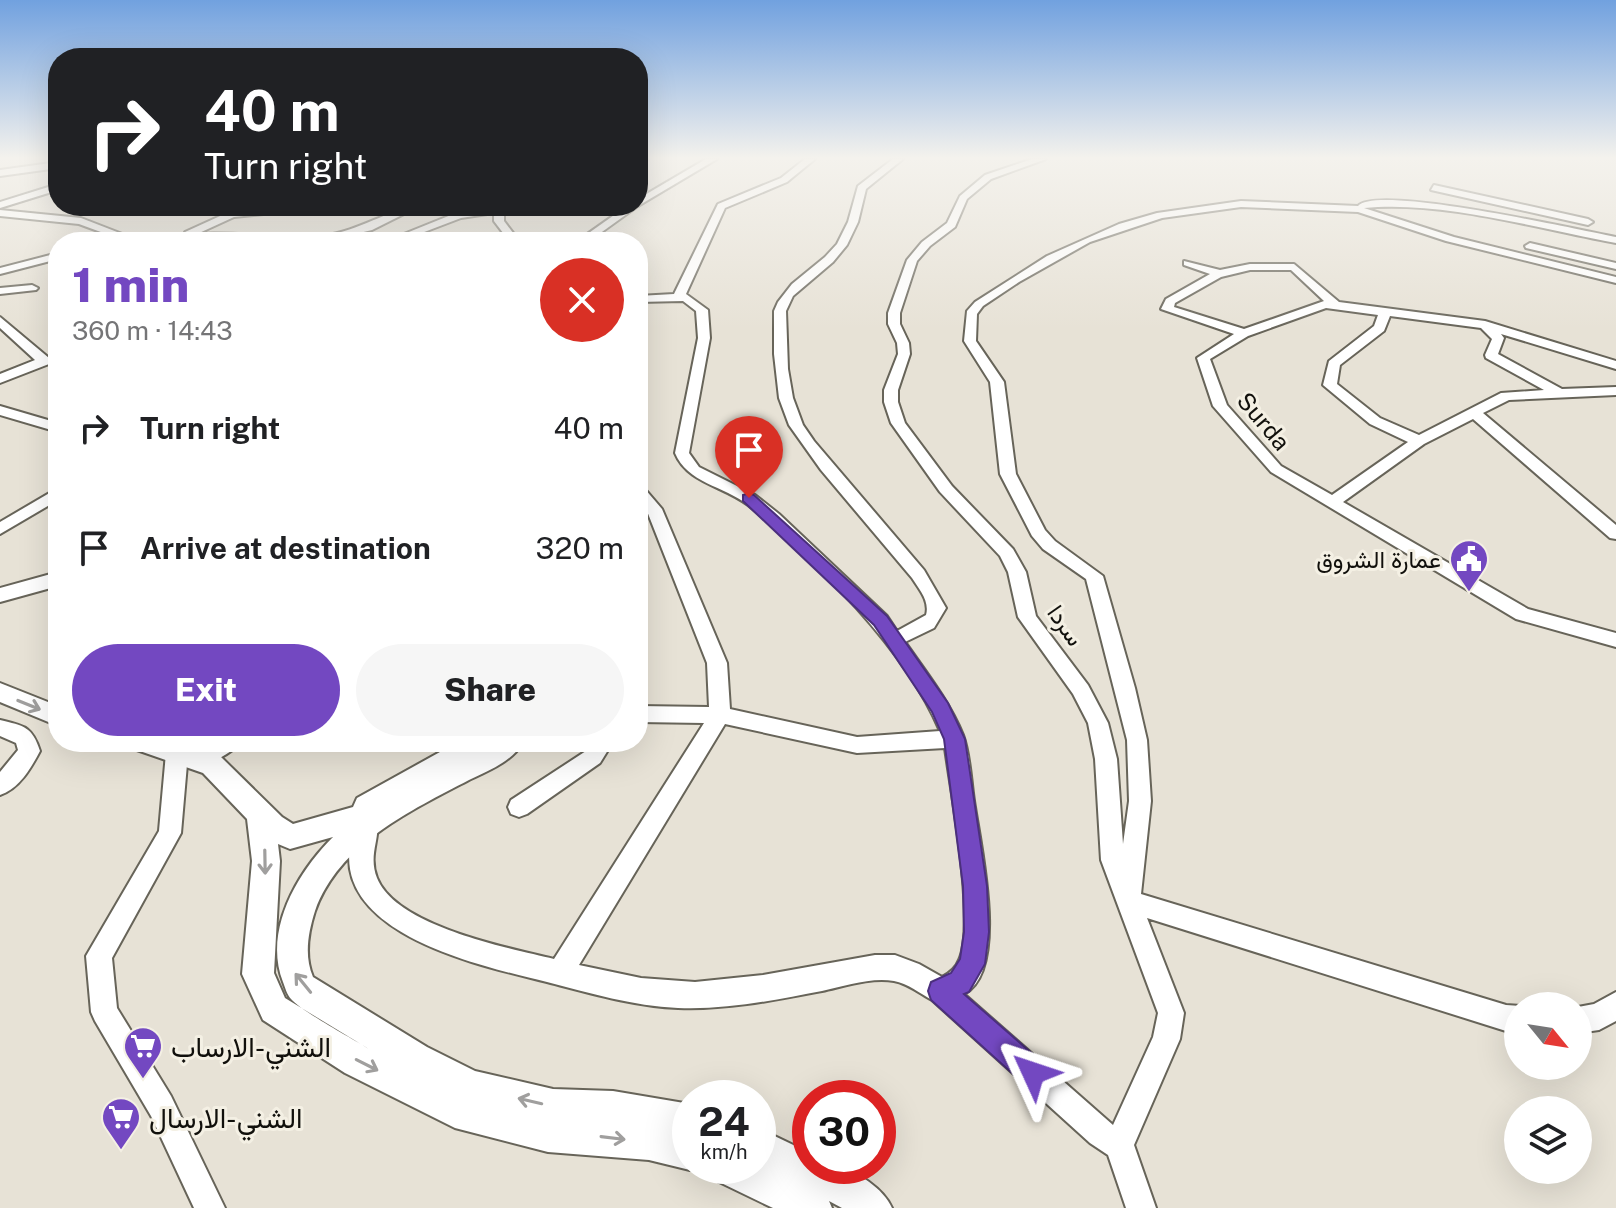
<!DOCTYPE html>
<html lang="en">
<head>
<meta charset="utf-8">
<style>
	body { margin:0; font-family:"Public Sans",Vazirmatn,sans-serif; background:#f6f6f6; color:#202124; height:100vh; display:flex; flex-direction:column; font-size:30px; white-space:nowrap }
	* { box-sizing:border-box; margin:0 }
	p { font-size:26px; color:#757577 }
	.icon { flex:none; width:44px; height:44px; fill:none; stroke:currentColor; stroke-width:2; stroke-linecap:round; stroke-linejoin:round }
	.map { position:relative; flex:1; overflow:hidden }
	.sheet { position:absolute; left:48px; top:232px; width:600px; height:520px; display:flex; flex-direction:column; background:#fff; border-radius:32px; box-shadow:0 8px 32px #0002 }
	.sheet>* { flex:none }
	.guide { position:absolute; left:48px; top:48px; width:600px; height:168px; border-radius:32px; box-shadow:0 8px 32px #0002; background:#202124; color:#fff; overflow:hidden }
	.needle { width:52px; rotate:120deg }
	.buttons { position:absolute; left:1504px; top:992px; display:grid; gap:16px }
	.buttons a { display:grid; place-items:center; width:88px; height:88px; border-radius:50%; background:#fff; box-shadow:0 8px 32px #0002; font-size:40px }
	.speed { position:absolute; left:672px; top:1080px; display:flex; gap:16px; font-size:40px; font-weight:700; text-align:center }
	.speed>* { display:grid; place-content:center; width:104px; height:104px; border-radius:50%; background:#fff; box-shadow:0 8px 32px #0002; line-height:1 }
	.speed small { font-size:20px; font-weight:400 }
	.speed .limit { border:12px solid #d22; background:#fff; color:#111 }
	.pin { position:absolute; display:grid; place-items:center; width:68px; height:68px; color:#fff; margin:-82px -34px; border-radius:50% 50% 50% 0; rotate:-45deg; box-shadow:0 0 8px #0007 }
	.pin .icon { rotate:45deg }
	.me { position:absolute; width:88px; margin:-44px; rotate:312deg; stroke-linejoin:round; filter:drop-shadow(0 0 6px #0008) }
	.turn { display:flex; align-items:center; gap:28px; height:168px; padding:0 24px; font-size:36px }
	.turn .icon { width:104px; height:104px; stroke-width:2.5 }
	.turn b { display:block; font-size:56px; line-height:68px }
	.round { display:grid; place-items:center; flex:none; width:84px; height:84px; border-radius:42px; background:#f6f6f6 }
	.headline { display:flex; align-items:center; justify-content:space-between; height:136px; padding:0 24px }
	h1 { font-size:48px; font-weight:800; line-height:60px; color:#7348c1 }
	.button { display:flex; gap:16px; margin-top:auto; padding:16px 24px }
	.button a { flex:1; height:92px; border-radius:48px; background:#7348c1; color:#fff; font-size:32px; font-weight:800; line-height:92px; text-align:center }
	.button a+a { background:#f6f6f6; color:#202124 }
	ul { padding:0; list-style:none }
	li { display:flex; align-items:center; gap:24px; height:120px; padding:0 24px }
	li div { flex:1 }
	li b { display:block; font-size:30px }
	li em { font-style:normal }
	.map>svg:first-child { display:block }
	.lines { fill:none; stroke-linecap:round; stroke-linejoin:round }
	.minor-casing { stroke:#676459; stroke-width:4 }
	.major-casing { stroke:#676459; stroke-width:4 }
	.minor { fill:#fff; fill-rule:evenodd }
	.major { fill:#fff; fill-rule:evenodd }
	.oneway { stroke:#a09f9e }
	.route { fill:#7348c1; stroke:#4b2f7d; stroke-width:2 }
	.labels { text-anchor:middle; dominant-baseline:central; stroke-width:6; stroke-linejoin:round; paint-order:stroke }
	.street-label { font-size:24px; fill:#11100c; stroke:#f4f0e4 }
	.poi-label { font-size:24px; fill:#11100c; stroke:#f4f0e4; text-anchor:end }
	.near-poi-label { font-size:28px; fill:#11100c; stroke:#f4f0e4; text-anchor:start }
</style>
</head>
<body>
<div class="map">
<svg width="1616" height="1208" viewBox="0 0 1616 1208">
	<rect width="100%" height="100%" fill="#e7e2d6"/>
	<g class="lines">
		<defs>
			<g id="minor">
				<path d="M638 159H648L638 166Z"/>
				<path d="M706 159H717L638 206V199Z"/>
				<path d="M805 159H815L787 182 725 208 686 294 708 310 710 338 689 453 699 467 755 495 779 514 887 616 897 631 926 615C930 601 919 589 912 578L821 470 789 425 779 398 774 354V311L778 302 792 284 825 257 837 244 848 222 858 186 893 159H903L866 189 858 222 847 245 833 262 793 296 786 311 788 369 793 398 803 425 814 441 924 570 946 608 934 628 905 642C926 672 949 701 963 735 971 757 971 785 975 807 981 847 1009 971 964 994L1113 1125 1153 1037 1158 1013 1101 860 1095 759 1088 723 1073 694 1018 617 1008 572 1000 556 940 492 891 423 884 402V390L898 354 897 343 888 324V313L907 260 922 242 947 223 960 196 985 175 1032 159H1046L991 179 967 199 955 227 930 246 917 261 900 313V324L909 343 910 354 898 390V402L905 423 952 486 1013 549 1026 572 1036 616 1088 685 1108 723 1117 759 1123 844 1129 801 1127 740 1086 579 1043 549 1032 536 1000 474 990 382 964 341 967 311 975 302 1047 256 1119 224 1157 213 1241 201 1358 206C1376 184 1579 230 1616 237V243C1540 229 1440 200 1364 208L1454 237 1616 277V283L1446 241 1358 212 1241 207 1162 218 1090 242 1019 282 983 306 977 314 976 341 1004 382 1016 474 1045 530 1055 541 1103 576 1135 688 1147 740 1151 801 1141 894 1506 1005 1521 1006H1518V1031H1506L1147 918 1184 1013 1180 1039 1134 1145 1156 1208H1126L1108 1155 1090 1143 932 1000C921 994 907 983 894 981 871 977 845 986 822 991 775 1000 726 1010 678 1008 633 1006 590 993 547 982 473 964 307 928 359 818L367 815 375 818C383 835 367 853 377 878 396 926 508 948 554 959L704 723 638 722V706L709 707 707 663 647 511 638 501V486L644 488 662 509 727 663 730 709 857 737 940 731C905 648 817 562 748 505 724 486 687 483 675 453L698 338 696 311 683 301 638 302V296L674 294 718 204 781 178ZM725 724 857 753 945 748C951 793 976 923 959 960 956 968 950 973 942 977L919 964 895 955H875L763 975 695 982 641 978 579 965Z"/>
				<path d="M58 162V168L0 176V170Z"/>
				<path d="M58 184V190L0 208V202Z"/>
				<path d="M1434 185 1588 219 1593 222 1588 225 1431 190Z"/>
				<path d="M283 206H317L312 209 234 217 197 234C242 231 287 241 333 234 361 229 397 206 420 206L372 230 321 242H165L185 236V232L229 212Z"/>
				<path d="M494 206H504V221L520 242H510L494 221V213L461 218 398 242H384L456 213Z"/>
				<path d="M627 206H638L588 242H576Z"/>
				<path d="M0 210 81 218 143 242H128L79 224 0 216Z"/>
				<path d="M1530 243 1616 263V269L1526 248 1525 246Z"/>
				<path d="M58 253V259L0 274V268Z"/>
				<path d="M1184 261 1220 270 1250 264H1294L1339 302 1485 321 1616 361V369L1501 334 1504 338 1498 354 1562 389 1616 387V395L1509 400 1483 413 1616 525V539L1610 538 1473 419 1424 444 1343 502 1528 609 1616 633V647L1516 619 1271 472 1213 406 1197 358 1234 334 1161 309 1166 299 1210 274 1184 265ZM1250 270H1291L1324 301 1244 329 1174 307 1175 303 1221 277ZM1326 308 1378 315 1374 326 1329 361 1323 385 1370 424 1408 442 1332 495 1281 466 1227 405 1210 359 1248 336ZM1390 316 1481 328 1492 339 1485 355 1486 358 1544 390 1501 393 1419 435 1380 418 1337 384 1340 365 1384 331Z"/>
				<path d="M32 285 38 288 36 290 0 294V288Z"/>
				<path d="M0 317 49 358V364L0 383V374L35 360 0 328Z"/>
				<path d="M0 406 58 423V432L0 415Z"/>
				<path d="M58 488V500L0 534V522Z"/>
				<path d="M0 720C24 726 32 726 40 751 31 768 19 789 0 795V772L18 750 16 743 0 736Z"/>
				<path d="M210 742H239C232 755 209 763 195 768L187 764 181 833 112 958 117 1008 171 1096 225 1208H194L151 1116 95 1021 91 1012 86 956 159 831 166 753 170 747 177 744 184 747 187 753Z"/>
				<path d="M592 742H613L600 763 527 814 519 817 511 814 508 807 511 800 586 751Z"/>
				<path d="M1616 992V1021L1599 1030 1578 1033V1007L1594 1004Z"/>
			</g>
			<g id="major">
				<path d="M58 572V586L0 602V588Z"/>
				<path d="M0 683 58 706V726L0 702Z"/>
				<path d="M130 742H174L221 757 282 817 293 824 353 807 357 798 458 742H523C513 761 488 771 469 780 410 811 339 844 315 911 308 933 304 956 313 977L427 1047 475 1071 553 1089 613 1091 690 1104V1166H700L690 1170 649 1160 548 1152 455 1128 345 1073 263 1020 242 974 252 861 247 819 203 773 134 749ZM333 837C297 873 263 931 283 982 285 987 287 995 291 999 301 1011 353 1039 369 1049L285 998 274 973 280 861 278 844 290 849Z"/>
				<path d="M758 1128 810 1153V1166C818 1166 829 1164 836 1166 857 1171 884 1189 892 1208H842L829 1201 832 1208H773L713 1179 708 1166H758Z"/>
			</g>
		</defs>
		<use href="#minor" class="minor-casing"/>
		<use href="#major" class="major-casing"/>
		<use href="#minor" class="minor"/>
		<use href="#major" class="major"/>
	</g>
	<defs><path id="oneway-shaft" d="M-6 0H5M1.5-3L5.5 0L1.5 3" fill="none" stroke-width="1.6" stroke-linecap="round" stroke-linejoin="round" transform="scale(2)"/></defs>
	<g class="oneway">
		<use href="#oneway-shaft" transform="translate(29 705) rotate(22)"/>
		<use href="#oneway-shaft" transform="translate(265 862) rotate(89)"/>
		<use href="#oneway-shaft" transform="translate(303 983) rotate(-129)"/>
		<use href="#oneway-shaft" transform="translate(367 1065) rotate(27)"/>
		<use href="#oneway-shaft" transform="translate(530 1101) rotate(-167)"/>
		<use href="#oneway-shaft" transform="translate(613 1138) rotate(7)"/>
	</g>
	<linearGradient id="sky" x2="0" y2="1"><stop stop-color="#71a1df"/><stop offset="0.48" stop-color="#f4f2ed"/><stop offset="1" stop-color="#f4f2ed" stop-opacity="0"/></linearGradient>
	<rect width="1616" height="329" fill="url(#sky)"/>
	<path class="route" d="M749 493 754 495 887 616 948 703 965 739 987 886 989 932 985 964 969 992 964 994 1043 1063 1047 1073 1043 1083 1033 1087 1023 1083 931 1000 928 991 931 982 951 973 960 959 964 932 963 886 944 739 932 712 874 625 743 501V495Z"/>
	<defs>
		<symbol id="civic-pin" viewBox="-11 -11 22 30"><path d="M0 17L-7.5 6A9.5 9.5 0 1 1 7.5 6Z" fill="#7348c1" stroke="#f4f0e4"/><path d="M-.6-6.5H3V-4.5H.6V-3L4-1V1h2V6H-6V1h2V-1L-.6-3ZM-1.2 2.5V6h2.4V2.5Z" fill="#fff"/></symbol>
		<symbol id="supermarket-pin" viewBox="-11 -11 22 30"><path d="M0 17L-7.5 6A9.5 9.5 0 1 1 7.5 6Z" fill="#7348c1" stroke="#f4f0e4"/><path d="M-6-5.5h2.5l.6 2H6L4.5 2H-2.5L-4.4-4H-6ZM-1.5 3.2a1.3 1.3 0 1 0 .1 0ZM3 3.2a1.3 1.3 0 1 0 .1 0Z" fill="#fff"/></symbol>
	</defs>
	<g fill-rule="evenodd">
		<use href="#civic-pin" x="1447" y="537" width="44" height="60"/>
		<use href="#supermarket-pin" x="121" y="1024" width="44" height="60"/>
		<use href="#supermarket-pin" x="99" y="1095" width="44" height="60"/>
	</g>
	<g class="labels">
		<g class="street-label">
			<text transform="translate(1264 421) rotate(50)">Surda</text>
			<text transform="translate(1066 625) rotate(55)">سردا</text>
		</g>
		<g class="poi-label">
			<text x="1441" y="559">عمارة الشروق</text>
		</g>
		<g class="near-poi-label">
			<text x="171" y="1046">الشني-الارساب</text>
			<text x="149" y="1117">الشني-الارسال</text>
		</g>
	</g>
</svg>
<div class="buttons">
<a><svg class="needle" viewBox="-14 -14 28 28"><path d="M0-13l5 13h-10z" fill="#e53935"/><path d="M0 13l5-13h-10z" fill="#757577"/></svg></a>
<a><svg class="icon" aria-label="layers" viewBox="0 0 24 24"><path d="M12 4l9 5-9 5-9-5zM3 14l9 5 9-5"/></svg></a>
</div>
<div class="speed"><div>24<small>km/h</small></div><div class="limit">30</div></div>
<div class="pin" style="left:749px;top:498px;background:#d93025"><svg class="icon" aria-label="arrive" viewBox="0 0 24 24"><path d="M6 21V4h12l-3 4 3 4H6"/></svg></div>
<svg class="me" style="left:1033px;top:1073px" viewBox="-20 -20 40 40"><path d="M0-17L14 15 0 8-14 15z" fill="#7348c1" stroke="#fff" stroke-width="4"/></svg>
<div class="guide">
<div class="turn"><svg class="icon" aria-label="right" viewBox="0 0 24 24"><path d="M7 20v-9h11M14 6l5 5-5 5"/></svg><div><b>40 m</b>Turn right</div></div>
</div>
<section class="sheet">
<div class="headline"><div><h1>1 min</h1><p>360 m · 14:43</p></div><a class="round" style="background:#d93025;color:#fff"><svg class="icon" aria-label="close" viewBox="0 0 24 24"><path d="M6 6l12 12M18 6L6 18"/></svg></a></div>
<ul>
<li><svg class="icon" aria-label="right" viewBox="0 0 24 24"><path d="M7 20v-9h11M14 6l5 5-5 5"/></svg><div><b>Turn right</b></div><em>40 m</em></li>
<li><svg class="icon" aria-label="arrive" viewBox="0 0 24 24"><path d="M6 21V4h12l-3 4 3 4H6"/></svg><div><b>Arrive at destination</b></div><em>320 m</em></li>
</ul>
<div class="button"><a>Exit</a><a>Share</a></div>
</section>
</div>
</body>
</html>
